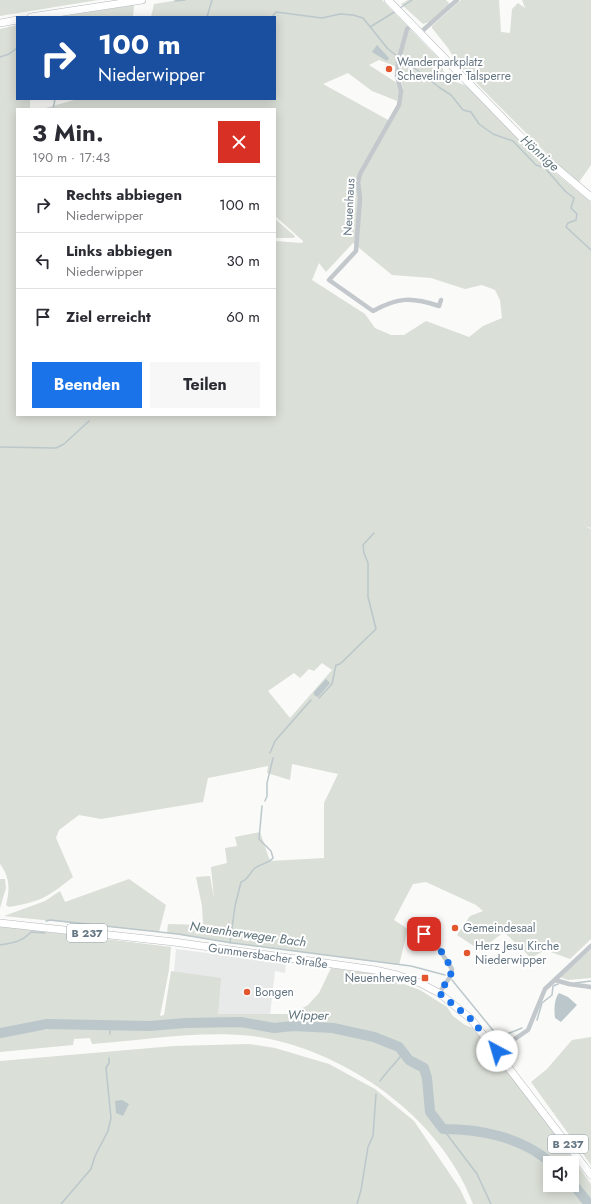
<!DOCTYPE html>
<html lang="de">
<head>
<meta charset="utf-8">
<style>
	body { margin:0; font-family:Jost,sans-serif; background:#f7f7f7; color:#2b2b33; height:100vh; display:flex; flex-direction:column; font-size:15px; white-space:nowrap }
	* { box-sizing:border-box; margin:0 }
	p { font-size:13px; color:#7c7c81 }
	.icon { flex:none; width:22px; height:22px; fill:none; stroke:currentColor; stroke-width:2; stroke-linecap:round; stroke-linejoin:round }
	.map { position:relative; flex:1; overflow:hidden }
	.side { position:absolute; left:16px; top:108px; width:260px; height:308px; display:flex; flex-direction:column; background:#fff; border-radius:0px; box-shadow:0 2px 10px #0003 }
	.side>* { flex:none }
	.top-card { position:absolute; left:16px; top:16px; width:260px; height:84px; border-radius:0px; box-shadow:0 2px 10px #0003; background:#1a4fa0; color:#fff; overflow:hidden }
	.controls { position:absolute; left:543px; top:1156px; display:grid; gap:8px }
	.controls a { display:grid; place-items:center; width:36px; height:36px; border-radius:0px; background:#fff; box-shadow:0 2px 10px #0003; font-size:20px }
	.pin { position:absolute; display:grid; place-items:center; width:34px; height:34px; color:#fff; margin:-17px; border-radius:8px; box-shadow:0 2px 6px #0006 }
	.me { position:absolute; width:44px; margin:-22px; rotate:321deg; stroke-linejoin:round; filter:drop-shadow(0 0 3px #0008) }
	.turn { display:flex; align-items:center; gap:14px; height:84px; padding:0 16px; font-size:18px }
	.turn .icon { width:52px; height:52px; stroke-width:2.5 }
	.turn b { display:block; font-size:28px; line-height:34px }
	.round { display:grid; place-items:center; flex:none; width:42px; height:42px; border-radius:0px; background:#f7f7f7 }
	.headline { display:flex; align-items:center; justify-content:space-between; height:68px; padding:0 16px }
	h1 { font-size:24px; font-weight:700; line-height:30px }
	.cta { display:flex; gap:8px; margin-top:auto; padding:8px 16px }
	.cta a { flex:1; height:46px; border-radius:0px; background:#1a73e8; color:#fff; font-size:16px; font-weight:700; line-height:46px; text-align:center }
	.cta a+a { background:#f7f7f7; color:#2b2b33 }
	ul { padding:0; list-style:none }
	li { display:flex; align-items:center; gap:12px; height:56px; padding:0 16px; border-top:1px solid #e1e1e2 }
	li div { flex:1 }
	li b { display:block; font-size:15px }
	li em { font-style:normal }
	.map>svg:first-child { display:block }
	.built { fill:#e8e9e9 }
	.green { fill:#dadfd7; fill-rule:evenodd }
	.water { fill:#bbc7cb }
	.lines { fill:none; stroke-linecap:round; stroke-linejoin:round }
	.stream { stroke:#bbc7cb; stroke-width:1.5 }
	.river { stroke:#bbc7cb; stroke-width:10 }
	.secondary-casing { stroke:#b3babf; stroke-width:8 }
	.primary-casing { stroke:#b5babe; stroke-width:8 }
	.street { stroke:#c3c8cc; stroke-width:4.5 }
	.secondary { stroke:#fff; stroke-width:7 }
	.primary { stroke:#fff; stroke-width:7 }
	.route { stroke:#1a73e8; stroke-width:7; stroke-dasharray:0 12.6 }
	.poi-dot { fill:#e4572e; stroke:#fff; stroke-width:1.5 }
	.labels { text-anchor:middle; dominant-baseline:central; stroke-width:4; stroke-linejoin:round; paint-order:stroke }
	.shield { fill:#fff; stroke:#939fa8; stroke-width:1 }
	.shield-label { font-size:11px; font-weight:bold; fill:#657683 }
	.poi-label { font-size:12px; fill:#657683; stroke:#fff; text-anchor:start }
	.street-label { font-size:12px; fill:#657683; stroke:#fff }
	.water-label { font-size:13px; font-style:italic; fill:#60757c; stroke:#fff }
</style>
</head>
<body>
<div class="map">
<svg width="591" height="1204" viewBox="0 0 591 1204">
	<rect width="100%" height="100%" fill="#fafaf8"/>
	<path class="built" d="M176 949 286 963 285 973 275 971 270 1015 217 1014 174 971Z"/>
	<g class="green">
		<path d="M0 0H98L0 16Z"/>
		<path d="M178 0H382L439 59 444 72 456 82 467 86 536 157 591 202V528L585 526 591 529V939L570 959 545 950 531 958 504 932 480 950 457 935 470 916 483 911 476 905 426 882 413 884 394 920 408 929 399 965 232 943 167 933 168 924 203 925 202 906 196 877 210 876 214 898 211 867 227 863 225 848 237 846 235 837 260 832 270 861 324 858V803L338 774 292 764 290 780 267 773 268 766 208 778 203 802 101 819 79 815 59 830 56 838 73 877C48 897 40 902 9 907L6 905C10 890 10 877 0 864V29L17 25V99H30V109H17V415H275V241L302 243 303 241 275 216V109H42L74 100 85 99H275V17H151L154 4ZM379 60 400 68 403 92 390 121 323 84 348 73 372 91 397 101 399 92 397 83 369 65ZM353 243 392 275 431 278 465 289 482 285 495 290 500 300 502 318 483 326 469 337 426 321 404 335H391L375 328 365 314 312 280 319 263 326 272ZM322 663 332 670 290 718 268 691 294 673 300 678 309 669 314 671Z"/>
		<path d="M408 0H446L450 4 432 21 423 24 401 4Z"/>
		<path d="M461 0H499L501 32 510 33 512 9 518 3 525 8 522 0H591V165L579 182 558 165 492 99 457 63 448 48 432 28V26Z"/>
		<path d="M134 5 133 17H59Z"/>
		<path d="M275 219 295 236 294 238H275Z"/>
		<path d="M0 879H5L6 888 0 908Z"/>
		<path d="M129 879 166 905 159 932 4 916 45 901 60 891 65 902Z"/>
		<path d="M0 926 171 947 169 970 160 1016 164 1015 171 971 221 978 218 1014H292L308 1005 319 993 331 968 377 974 420 990 447 1007 453 1016 465 1025 473 1028 522 1088 591 1184V1200L572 1176V1163H557L547 1155 525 1143 504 1135 452 1125 454 1132C486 1130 519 1146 546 1163L550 1167V1185H568L583 1204H473C441 1117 343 1048 252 1036 203 1030 143 1040 92 1044L90 1038 74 1039 73 1045 0 1052V1036L99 1022 64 1020 0 1031Z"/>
		<path d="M591 949V978L568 980 560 977Z"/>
		<path d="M591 1037V1165L531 1082 547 1069 572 1040Z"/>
		<path d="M249 1044 275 1048 329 1064 375 1089 414 1121 460 1189 467 1204H0V1061L174 1046Z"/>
	</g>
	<g class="water">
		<path d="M377 45 389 58 387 61 372 52Z"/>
		<path d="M326 679 330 683 318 697 314 695V692Z"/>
		<path d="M559 993 568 997 577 1005 561 1022 555 1018C554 1011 554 999 559 993Z"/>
		<path d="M122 1100 129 1104 123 1116 116 1113 115 1101Z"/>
	</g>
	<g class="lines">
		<g class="stream">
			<path d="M175 1 185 0"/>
			<path d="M400 8 412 0"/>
			<path d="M207 17 212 0"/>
			<path d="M272 17 276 12 322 18 340 14 353 15 363 18 388 49 397 56 417 70 440 88 451 95 463 110 471 112 479 124 493 134 513 141 536 165 545 168 565 191 574 198 571 208 577 214 576 220 568 223 566 227 591 250"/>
			<path d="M370 27 396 11"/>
			<path d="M0 57 9 54 17 48"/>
			<path d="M53 109 55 99"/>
			<path d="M0 447 56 448 64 444 89 421"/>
			<path d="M319 698 332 684 336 665 340 664 376 629 368 597V563L364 553 363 545 374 533"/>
			<path d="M270 753 275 741 311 700"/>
			<path d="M265 801 267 796V783L273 758"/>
			<path d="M46 921 50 920 178 934 232 943 411 966 445 975"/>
			<path d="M230 943 235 906 241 882C248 880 249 874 254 869 259 864 268 864 273 858L271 851 259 839 262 806"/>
			<path d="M0 945C12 943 22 942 31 932L45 933"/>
			<path d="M452 980 496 1034H507L522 1028"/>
			<path d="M575 983 591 981"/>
			<path d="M537 1020 542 1003 552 995 553 986 558 984"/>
			<path d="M110 1025V1034"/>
			<path d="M380 1081C387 1071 396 1063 403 1053"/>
			<path d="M443 1129 477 1174 491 1204"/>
			<path d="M61 1204 91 1169 95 1156 108 1131 111 1118 106 1068 109 1063V1058"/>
			<path d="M357 1204 361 1190 368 1147 373 1136 376 1094"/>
		</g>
		<g class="river">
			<path d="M0 1033 47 1024 150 1026 185 1023 241 1022 274 1028 293 1026 333 1028 374 1037 399 1047 409 1060 424 1068 427 1078 430 1112 443 1129C480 1129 522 1137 551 1163"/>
			<path d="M572 1183 589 1204"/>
		</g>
		<defs>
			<g id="secondary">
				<path d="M388 0 528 144 591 197"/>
				<path d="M31 17 142 0"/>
				<path d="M0 23 17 20"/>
			</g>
			<path id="primary" d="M0 923 174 942 375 970 397 975 420 983 439 993 471 1019 591 1175"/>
		</defs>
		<use href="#secondary" class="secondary-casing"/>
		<use href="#primary" class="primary-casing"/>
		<g class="street">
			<path d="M413 24 407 29 398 62 397 76 401 91 399 105 360 174 358 182 360 198 356 251 329 280 373 311C398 297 412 297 439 306L441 300"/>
			<path d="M421 32 457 0"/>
			<path d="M420 932 437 946 452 969 450 977 439 993"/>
			<path d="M555 980 569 984 591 987"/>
			<path d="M497 1051 528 1030 545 989 591 946"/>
		</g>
		<use href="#secondary" class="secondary"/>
		<use href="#primary" class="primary"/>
	</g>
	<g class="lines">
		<path class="route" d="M424 934 438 946 452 969 450 977 439 993 471 1019 497 1051"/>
	</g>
	<g class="poi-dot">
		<circle cx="389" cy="69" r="4"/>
		<circle cx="455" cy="928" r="4"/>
		<circle cx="467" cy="953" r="4"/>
		<rect x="421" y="974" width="8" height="8" rx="2"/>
		<circle cx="247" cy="992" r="4"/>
	</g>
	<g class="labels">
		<g class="shield">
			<rect x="67" y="924" width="40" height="18" rx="3"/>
			<rect x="548" y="1135" width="40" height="18" rx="3"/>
		</g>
		<g class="shield-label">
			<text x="87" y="933">B 237</text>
			<text x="568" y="1144">B 237</text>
		</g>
		<g class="poi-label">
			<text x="397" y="62">Wanderparkplatz<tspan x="397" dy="14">Schevelinger Talsperre</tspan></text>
			<text x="463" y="928">Gemeindesaal</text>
			<text x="475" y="946">Herz Jesu Kirche<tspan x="475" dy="14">Niederwipper</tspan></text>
			<text x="417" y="978" text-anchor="end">Neuenherweg</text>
			<text x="255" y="992">Bongen</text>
		</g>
		<g class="street-label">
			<text transform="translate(349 207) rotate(-87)">Neuenhaus</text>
			<text transform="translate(268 956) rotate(8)">Gummersbacher Straße</text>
		</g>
		<g class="water-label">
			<text transform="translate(540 153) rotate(42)">Hönnige</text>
			<text transform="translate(248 934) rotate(8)">Neuenherweger Bach</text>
			<text transform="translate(308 1015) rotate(1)">Wipper</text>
		</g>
	</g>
</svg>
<div class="controls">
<a><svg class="icon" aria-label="sound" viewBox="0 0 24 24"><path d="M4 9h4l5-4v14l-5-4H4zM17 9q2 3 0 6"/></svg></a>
</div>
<div class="pin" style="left:424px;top:934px;background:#d93025"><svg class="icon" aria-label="arrive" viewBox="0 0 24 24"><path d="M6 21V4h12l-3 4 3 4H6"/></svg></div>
<svg class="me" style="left:497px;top:1051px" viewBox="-20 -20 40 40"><circle r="19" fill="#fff"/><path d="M0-13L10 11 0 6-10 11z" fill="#1a73e8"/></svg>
<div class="top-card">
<div class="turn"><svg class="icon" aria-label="right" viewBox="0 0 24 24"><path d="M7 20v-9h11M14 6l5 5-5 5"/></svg><div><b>100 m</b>Niederwipper</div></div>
</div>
<section class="side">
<div class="headline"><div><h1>3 Min.</h1><p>190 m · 17:43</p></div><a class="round" style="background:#d93025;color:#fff"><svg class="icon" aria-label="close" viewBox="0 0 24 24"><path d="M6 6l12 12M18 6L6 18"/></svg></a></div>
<ul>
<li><svg class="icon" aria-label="right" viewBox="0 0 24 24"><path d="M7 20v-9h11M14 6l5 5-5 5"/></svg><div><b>Rechts abbiegen</b><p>Niederwipper</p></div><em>100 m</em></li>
<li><svg class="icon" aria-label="left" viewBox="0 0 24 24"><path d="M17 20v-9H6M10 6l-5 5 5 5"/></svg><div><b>Links abbiegen</b><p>Niederwipper</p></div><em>30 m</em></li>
<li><svg class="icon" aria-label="arrive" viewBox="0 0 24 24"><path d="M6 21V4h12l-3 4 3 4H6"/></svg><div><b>Ziel erreicht</b></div><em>60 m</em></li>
</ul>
<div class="cta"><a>Beenden</a><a>Teilen</a></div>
</section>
</div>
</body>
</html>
